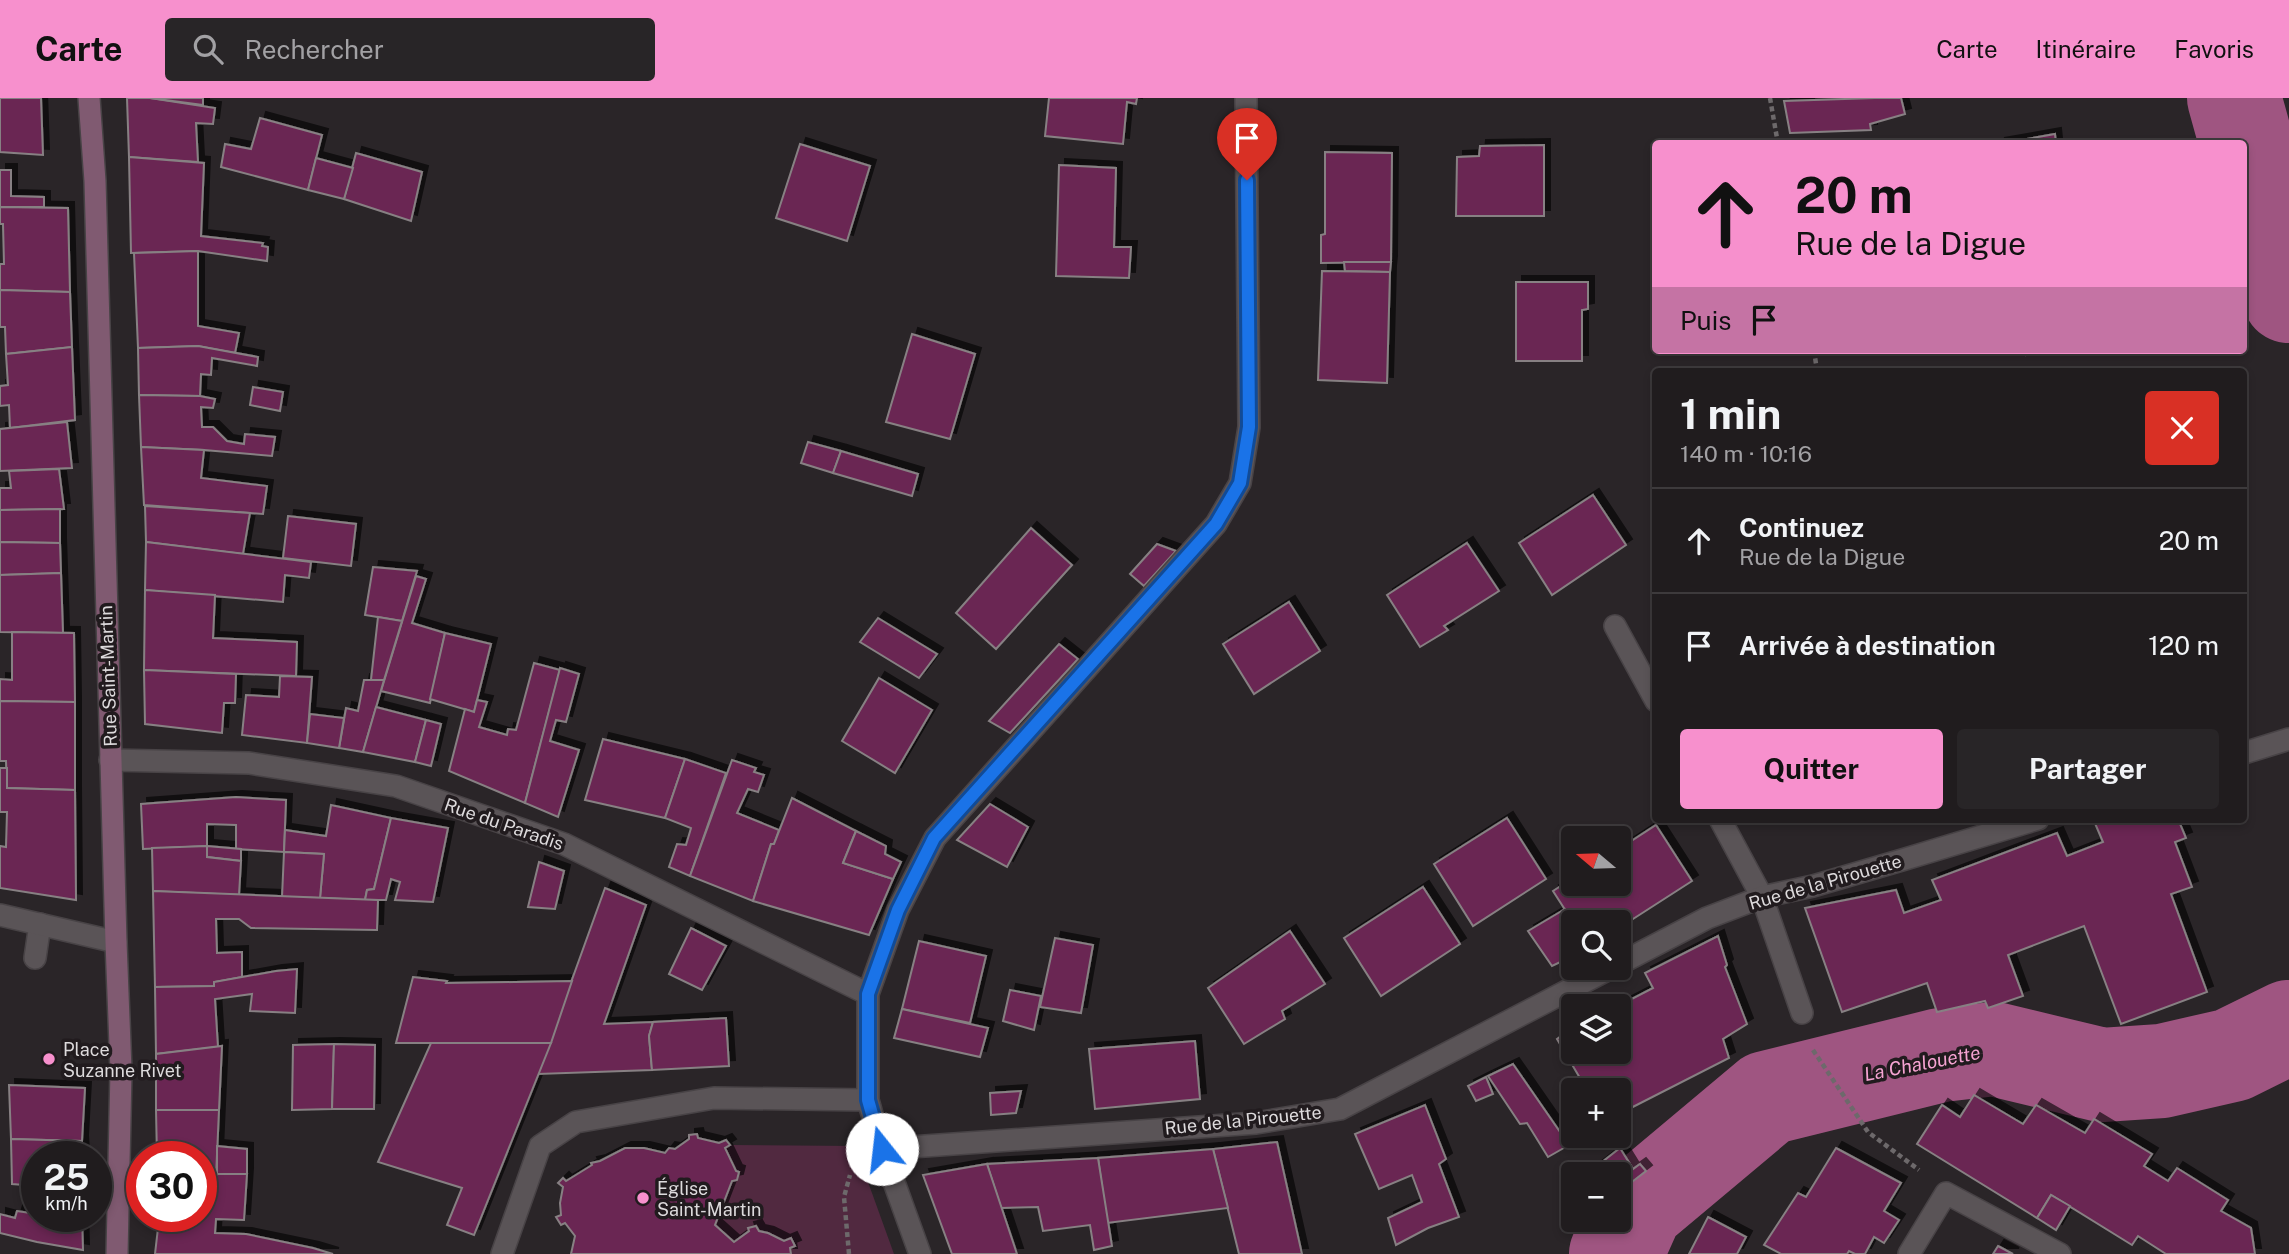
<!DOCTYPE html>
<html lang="fr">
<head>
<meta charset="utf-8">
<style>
	body { margin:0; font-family:"Public Sans",sans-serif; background:#282527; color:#f1f3f6; height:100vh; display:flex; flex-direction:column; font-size:26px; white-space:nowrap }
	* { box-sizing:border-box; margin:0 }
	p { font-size:23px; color:#a2a1a4 }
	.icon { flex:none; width:38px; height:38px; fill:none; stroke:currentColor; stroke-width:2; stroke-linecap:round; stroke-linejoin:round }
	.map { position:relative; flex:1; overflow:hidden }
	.panel { position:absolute; left:1652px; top:270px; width:595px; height:455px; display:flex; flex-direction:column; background:#201c1e; border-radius:7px; box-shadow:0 4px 10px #0003,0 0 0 2px #3d3a3c }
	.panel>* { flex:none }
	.guide { position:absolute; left:1652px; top:42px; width:595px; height:214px; border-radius:7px; box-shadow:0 4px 10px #0003,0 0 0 2px #3d3a3c; background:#f790cd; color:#111; overflow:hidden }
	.needle { width:46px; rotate:289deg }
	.fabs { position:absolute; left:1561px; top:728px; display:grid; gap:14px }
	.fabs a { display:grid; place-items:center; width:70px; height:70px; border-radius:7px; background:#201c1e; box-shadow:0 4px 10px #0003,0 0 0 2px #3d3a3c; font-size:35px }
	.speed { position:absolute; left:21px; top:1043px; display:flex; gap:14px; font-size:35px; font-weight:700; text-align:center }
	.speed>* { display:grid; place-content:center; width:91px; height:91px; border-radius:50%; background:#201c1e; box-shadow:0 4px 10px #0003,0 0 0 2px #3d3a3c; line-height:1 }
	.speed small { font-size:18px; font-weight:400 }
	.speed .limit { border:10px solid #d22; background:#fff; color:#111 }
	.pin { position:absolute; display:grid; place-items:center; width:60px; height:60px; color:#fff; margin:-72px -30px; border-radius:50% 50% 50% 0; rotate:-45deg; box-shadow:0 0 7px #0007 }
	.pin .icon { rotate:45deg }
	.me { position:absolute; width:77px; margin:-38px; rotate:344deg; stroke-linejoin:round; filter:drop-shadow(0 0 5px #0008) }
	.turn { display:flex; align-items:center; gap:24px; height:147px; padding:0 28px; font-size:32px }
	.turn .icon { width:91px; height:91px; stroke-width:2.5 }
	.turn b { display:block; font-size:49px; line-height:60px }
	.then { display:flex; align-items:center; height:66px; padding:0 28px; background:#0003; gap:14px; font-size:26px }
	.round { display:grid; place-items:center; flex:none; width:74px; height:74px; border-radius:7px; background:#282527 }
	.headline { display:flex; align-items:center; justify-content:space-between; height:119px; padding:0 28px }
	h1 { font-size:42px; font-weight:700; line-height:52px }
	.action { display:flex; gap:14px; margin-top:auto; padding:14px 28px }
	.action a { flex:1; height:80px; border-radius:7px; background:#f790cd; color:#111; font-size:28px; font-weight:700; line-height:80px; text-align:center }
	.action a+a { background:#282527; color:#f1f3f6 }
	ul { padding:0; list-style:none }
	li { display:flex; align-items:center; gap:21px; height:105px; padding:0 28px; border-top:2px solid #3d3a3c }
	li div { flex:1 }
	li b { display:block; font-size:26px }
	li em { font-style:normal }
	header { display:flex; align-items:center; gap:42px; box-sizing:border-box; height:98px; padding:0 35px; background:#f790cd; color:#111 }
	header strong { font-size:33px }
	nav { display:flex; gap:38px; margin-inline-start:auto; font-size:24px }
	.search { width:490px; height:63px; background:#282527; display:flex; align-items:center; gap:18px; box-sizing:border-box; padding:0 24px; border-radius:7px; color:#a2a1a4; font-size:26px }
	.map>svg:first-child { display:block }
	.green { fill:#512940 }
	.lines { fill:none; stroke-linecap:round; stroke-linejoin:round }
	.river { stroke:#9f5581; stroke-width:94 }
	.building { fill:#6b2652; stroke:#878083; stroke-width:2; filter:url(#shadow) }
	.service-casing { stroke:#484346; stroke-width:24 }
	.minor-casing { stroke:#484346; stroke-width:24 }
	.secondary-casing { stroke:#484346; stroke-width:24 }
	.path { stroke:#6d696b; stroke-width:4.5; stroke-dasharray:5 3.5; stroke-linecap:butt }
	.service { stroke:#5a5457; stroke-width:21 }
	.minor { stroke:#5a5457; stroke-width:21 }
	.secondary { stroke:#805a71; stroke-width:21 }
	.route-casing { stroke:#114b97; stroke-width:18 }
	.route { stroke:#1a73e8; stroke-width:12 }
	.poi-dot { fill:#f790cd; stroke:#211b1e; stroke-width:2.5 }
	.labels { text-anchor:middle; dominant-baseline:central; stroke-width:7; stroke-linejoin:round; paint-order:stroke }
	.street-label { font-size:18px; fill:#dddadc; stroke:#211b1e }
	.poi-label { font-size:18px; fill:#dddadc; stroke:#211b1e; text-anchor:start }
	.water-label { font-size:19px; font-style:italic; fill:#f5a3d2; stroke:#211b1e }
</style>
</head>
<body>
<header>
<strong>Carte</strong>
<div class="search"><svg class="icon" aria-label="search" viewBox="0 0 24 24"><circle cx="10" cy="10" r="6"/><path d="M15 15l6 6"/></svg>Rechercher</div>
<nav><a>Carte</a><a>Itinéraire</a><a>Favoris</a></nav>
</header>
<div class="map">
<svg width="2289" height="1156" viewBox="0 0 2289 1156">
	<defs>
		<filter id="shadow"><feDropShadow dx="6" dy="-6" stdDeviation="0" flood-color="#0009"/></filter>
	</defs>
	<rect width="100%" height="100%" fill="#2a2528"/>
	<path class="green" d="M730 1047 855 1048 894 1156H791L790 1150 795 1148 791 1140 784 1143C765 1130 752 1129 734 1144L715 1127 732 1083 737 1082 739 1074 736 1073 725 1050Z"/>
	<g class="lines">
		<g class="river">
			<path d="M2234 0 2289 198"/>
			<path d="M1616 1156 1637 1109 1767 1000 1941 957 1994 951 2102 977 2162 973 2232 957 2289 929"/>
		</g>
	</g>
	<g class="building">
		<path d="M0 0H41L43 57 0 54Z"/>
		<path d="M127 0H150L215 10 213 26 196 25 198 64 129 59Z"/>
		<path d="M150 0H203V7Z"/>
		<path d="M1049 0H1137L1136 6 1127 4 1123 46 1045 38Z"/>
		<path d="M1875 0H1901L1905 16 1870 26 1871 32 1790 35 1784 3Z"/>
		<path d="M260 20 322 37 308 92 221 69 225 46 251 51Z"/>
		<path d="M2055 36 2056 46H1998Z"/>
		<path d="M800 46 870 68 847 143 776 120Z"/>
		<path d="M1544 47V118H1456L1457 59 1479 58 1480 48Z"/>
		<path d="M1325 54 1392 55 1391 164 1321 165V137L1325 136Z"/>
		<path d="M356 55 422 74 411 123 344 101Z"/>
		<path d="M129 59 204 65 201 138 263 145 262 148 268 149 267 163 198 153 131 155Z"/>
		<path d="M316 60 353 70 344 101 308 92Z"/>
		<path d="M1059 67 1116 70 1114 149H1131L1129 180 1056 178Z"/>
		<path d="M0 72H11V98L44 99V109H0Z"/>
		<path d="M0 109 68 110 70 194 0 192V166H4L3 126H0Z"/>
		<path d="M198 153V228L239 235 235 255 198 248 138 250 134 155Z"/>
		<path d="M1344 164H1391L1390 174 1345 173Z"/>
		<path d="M1322 173 1390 174 1387 285 1318 282Z"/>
		<path d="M1516 184H1588V211L1582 212V263H1516Z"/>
		<path d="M0 192 70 194 72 249 6 256 5 229H0Z"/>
		<path d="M912 236 975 256 950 341 886 324Z"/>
		<path d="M198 248 258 259 257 268 212 260 211 277 201 276 200 298 139 297 138 250Z"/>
		<path d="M72 249 75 322 10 330 9 307 0 308V288L8 287 6 256Z"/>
		<path d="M2025 252H2053L2026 257Z"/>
		<path d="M253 289 283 294 280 313 250 307Z"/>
		<path d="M139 297 200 298 215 301 213 310 201 309 202 329H213L227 343 244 346 245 336 275 339 272 358 204 352 141 349Z"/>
		<path d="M67 324 72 370 0 373V331Z"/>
		<path d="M808 344 841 353 833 375 801 365Z"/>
		<path d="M141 349 204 352 201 380 267 388 263 416 144 407Z"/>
		<path d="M841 353 918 376 912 398 833 375Z"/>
		<path d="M59 371 64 411 0 412V390H11L9 373Z"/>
		<path d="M1593 397 1626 447 1552 497 1519 445Z"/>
		<path d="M145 408 250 415 243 456 146 444Z"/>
		<path d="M60 411V445L0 444V412Z"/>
		<path d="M288 418 356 426 351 468 283 460Z"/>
		<path d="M1031 430 1072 467 996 551 956 515Z"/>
		<path d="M0 444 60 445 61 475 0 477Z"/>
		<path d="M146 444 311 464 309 480 285 477 283 504 145 492Z"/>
		<path d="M1467 445 1499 493 1444 528 1448 532 1420 549 1387 497Z"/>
		<path d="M1157 446 1176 453 1144 488 1130 476Z"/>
		<path d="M373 469 417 473 402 523 365 517Z"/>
		<path d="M61 475 63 535 0 534V477Z"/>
		<path d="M416 478 426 481 412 525 445 535 430 605 381 593Z"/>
		<path d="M145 492 215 497 213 540 297 544 296 578 144 572Z"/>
		<path d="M1289 504 1320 553 1254 596 1223 546Z"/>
		<path d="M378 519 402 523 384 582H371Z"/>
		<path d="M878 520 937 556 919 580 860 544Z"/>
		<path d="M12 534 74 535 75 604 0 603V581L12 582Z"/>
		<path d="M445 535 491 546 474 614 430 601Z"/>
		<path d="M1059 546 1078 561 1010 635 989 623Z"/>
		<path d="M534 565 560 572 525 705 449 673 465 611 474 614 477 602 487 604 479 629 507 637 508 631 516 632Z"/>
		<path d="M560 570 579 576 566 624 556 622 550 643 579 652 558 719 525 705Z"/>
		<path d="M144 572 236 576 235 605H224L222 635 145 626Z"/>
		<path d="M280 578 312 579 307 645 242 637 246 597 279 599Z"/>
		<path d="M879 580 932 612 895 675 842 643Z"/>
		<path d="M364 582H384L363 654 339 650 346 610 358 613Z"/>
		<path d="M0 603 75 604V692L7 690 6 663H0Z"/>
		<path d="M376 609 426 622 415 664 363 654Z"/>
		<path d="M310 616 344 620 339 650 307 645Z"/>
		<path d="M426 622 441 626 431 668 415 664Z"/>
		<path d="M603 641 685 661 665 720 585 702Z"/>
		<path d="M685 661 726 675 690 778 669 769 677 746 686 747 691 730 665 720Z"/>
		<path d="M732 662 756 670 754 674 764 677 758 694 748 691 737 715 779 732 774 746H771L753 803 690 778Z"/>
		<path d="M0 670H7V690L75 692 76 802 0 790V748L6 749 7 714H0Z"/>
		<path d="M236 699 286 702 284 754 236 751V727L207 726V748L143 751 141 706Z"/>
		<path d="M792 700 856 733 843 765 893 781 869 837 753 803 771 746H774Z"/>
		<path d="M990 706 1028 729 1007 769 957 742Z"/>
		<path d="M331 707 391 720 374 791 367 792 365 802 320 800 324 756 284 754 285 732 326 738Z"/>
		<path d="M391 720 448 730 433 804 395 802 400 784 391 781 386 802H365L367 792 374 791Z"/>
		<path d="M1507 720 1546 781 1473 828 1434 766Z"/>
		<path d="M2100 721H2178L2186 740 2175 744 2192 789 2171 796 2207 894 2121 926 2084 828 2008 857 2023 898 1988 910 1985 903 1937 914 1927 885 1842 914 1805 810 1896 792 1904 815 1941 802 1932 782 2057 735 2067 758 2103 744 2094 723Z"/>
		<path d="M1656 727 1692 783 1619 830V824H1573L1553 793 1573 780V786H1619V751Z"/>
		<path d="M856 733 886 748 885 756 901 764 893 781 843 765Z"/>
		<path d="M207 748 241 751V763L207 759Z"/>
		<path d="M207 748V759L241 763 239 797 153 793 152 750Z"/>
		<path d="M284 754 324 756 320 800 282 799Z"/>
		<path d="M539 764 564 773 555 811 528 809Z"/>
		<path d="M1423 789 1460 846 1381 898 1344 840Z"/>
		<path d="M605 790 646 807 604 926 653 924 649 938 652 972 538 976Z"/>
		<path d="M153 793 378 802 377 832 251 830 239 821H216L217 855 242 854V879L214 884V888L155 889Z"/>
		<path d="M1565 811 1573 824V858L1552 868 1528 833Z"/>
		<path d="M691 830 726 848 702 892 669 876Z"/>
		<path d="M1290 833 1325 886 1282 913 1285 921 1244 946 1208 890Z"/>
		<path d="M1718 838 1727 867 1725 869 1747 926 1723 941 1729 960 1619 1016V992H1587L1557 941 1573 929V954H1619L1618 908 1653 890 1645 875Z"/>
		<path d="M1055 840 1093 847 1081 915 1040 909Z"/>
		<path d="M919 843 986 858 970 925 902 911Z"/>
		<path d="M297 871 295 915 250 913 252 896 215 901 218 949 156 956 155 889 214 888V884L276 873Z"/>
		<path d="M413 879 447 883 446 885 572 883 551 945H396Z"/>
		<path d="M1010 892 1041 898 1034 932 1003 923Z"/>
		<path d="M1612 902 1618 908H1603Z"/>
		<path d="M902 911 988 930 980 959 894 940Z"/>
		<path d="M726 920 729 968 652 972 649 938 653 924Z"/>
		<path d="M1195 943 1200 1001 1095 1011 1089 951Z"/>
		<path d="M431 945H551L474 1137 447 1127 462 1090 378 1064Z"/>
		<path d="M334 946 332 1011 292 1012 293 947Z"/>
		<path d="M334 946 375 947 374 1011H332Z"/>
		<path d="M222 948 219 1012H156V956Z"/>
		<path d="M1513 966 1569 1047 1548 1059 1527 1025 1520 1026 1488 978Z"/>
		<path d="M1486 979 1493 996 1476 1003 1468 988Z"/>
		<path d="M9 987 85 990 82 1043 11 1041Z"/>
		<path d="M1021 993 1016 1015 991 1017 990 995Z"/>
		<path d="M1974 997 2023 1026 2036 1007 2085 1035 2094 1021 2152 1056 2144 1068 2168 1083 2177 1070 2228 1102 2221 1113 2251 1130 2255 1156H2166L2138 1138 2132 1147 2051 1097 2037 1120 1917 1046 1942 1007 1960 1019Z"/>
		<path d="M1425 1007 1446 1061 1439 1066 1459 1119 1428 1130 1396 1147 1388 1120 1422 1104 1412 1077 1379 1091 1355 1036Z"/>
		<path d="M156 1012H219L216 1079 201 1078V1059H157Z"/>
		<path d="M697 1036 698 1040 719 1045 726 1042 730 1047 725 1050 736 1073 739 1074 737 1082 732 1083 715 1127 734 1144 749 1133 748 1130 756 1128 759 1133 768 1135 784 1143 791 1140 795 1148 790 1150 791 1156H571L575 1138 565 1125 561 1127 556 1119 561 1117 560 1105 563 1089 558 1085 563 1080 566 1083 592 1067 591 1065 600 1063 625 1050H644L665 1055 669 1050 675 1051 689 1041V1037Z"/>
		<path d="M11 1041 82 1043 83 1059H37V1088L12 1086Z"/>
		<path d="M1277 1044 1302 1156H1239L1213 1051Z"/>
		<path d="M217 1048 247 1051V1076H217Z"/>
		<path d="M1620 1050 1633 1071 1640 1066 1646 1073 1619 1094V1076L1588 1075Z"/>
		<path d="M1836 1050 1901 1085 1884 1113 1899 1122 1884 1145 1874 1139 1865 1156H1855L1849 1153 1847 1156H1781L1764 1147 1798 1095 1806 1099Z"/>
		<path d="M1213 1051 1228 1110 1107 1125 1098 1060Z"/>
		<path d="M1098 1060 1112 1148 1094 1152 1090 1127 1043 1133 1038 1109 1001 1110 987 1066Z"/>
		<path d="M987 1066 1017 1156H952L923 1077Z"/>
		<path d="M217 1076H247L244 1122 216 1121 215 1135 246 1136 313 1150 333 1156H155L158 1130 154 1118H201V1078L216 1079Z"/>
		<path d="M2051 1097 2070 1108 2056 1132 2037 1120Z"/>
		<path d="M17 1113 37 1116V1118H82L83 1152 37 1144 0 1135V1116L15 1120Z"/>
		<path d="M1708 1119 1746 1139 1737 1156H1689Z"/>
		<path d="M1998 1148 2013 1156H1993Z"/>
	</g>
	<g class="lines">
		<defs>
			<g id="service">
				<path d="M1615 528 1656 603"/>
				<path d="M1720 721 1762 799 1802 915"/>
				<path d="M35 860 40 826"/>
			</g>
			<g id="minor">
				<path d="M2244 655 2289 641"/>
				<path d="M110 662 249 665 396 688 564 746 868 896"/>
				<path d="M0 817 116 844"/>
				<path d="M1619 866 1707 820 1762 799 1813 788 1902 762 2038 721"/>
				<path d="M882 1051 1256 1025 1340 1011 1611 870"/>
				<path d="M502 1156 540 1048 576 1024 714 1000 868 1002"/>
				<path d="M920 1156 882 1051 868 1002V896L898 812 935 740 1216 426 1240 385 1249 329 1246 0"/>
				<path d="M1909 1156 1946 1095 2060 1156"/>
			</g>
			<path id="secondary" d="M89 0 95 83 116 844 121 973 117 1156"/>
		</defs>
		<use href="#service" class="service-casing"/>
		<use href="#minor" class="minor-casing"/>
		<use href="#secondary" class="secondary-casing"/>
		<g class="path">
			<path d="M1770 0 1778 46"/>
			<path d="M1814 252 1817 273"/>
			<path d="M1813 952 1868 1034 1919 1072"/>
			<path d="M849 1156 844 1099 850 1077"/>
		</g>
		<use href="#service" class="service"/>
		<use href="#minor" class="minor"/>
		<use href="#secondary" class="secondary"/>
	</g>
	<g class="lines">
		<defs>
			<path id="route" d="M882 1051 868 1002V896L898 812 934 740 1216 426 1240 385 1249 329 1247 82"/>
		</defs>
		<use href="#route" class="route-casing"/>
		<use href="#route" class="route"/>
	</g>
	<g class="poi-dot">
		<circle cx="49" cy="961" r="7"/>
		<circle cx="643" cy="1100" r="7"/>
	</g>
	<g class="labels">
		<g class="street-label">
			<text transform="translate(108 578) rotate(-92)">Rue Saint-Martin</text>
			<text transform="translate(504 726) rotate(19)">Rue du Paradis</text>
			<text transform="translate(1825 784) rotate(-16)">Rue de la Pirouette</text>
			<text transform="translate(1243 1022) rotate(-6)">Rue de la Pirouette</text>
		</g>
		<g class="poi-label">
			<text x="63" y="951">Place<tspan x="63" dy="21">Suzanne Rivet</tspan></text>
			<text x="657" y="1090">Église<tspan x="657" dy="21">Saint-Martin</tspan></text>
		</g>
		<g class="water-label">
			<text transform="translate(1922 965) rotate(-11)">La Chalouette</text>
		</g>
	</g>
</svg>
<div class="fabs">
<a><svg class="needle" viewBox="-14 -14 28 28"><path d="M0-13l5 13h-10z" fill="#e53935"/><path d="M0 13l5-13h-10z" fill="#a2a1a4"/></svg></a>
<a><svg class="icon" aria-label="search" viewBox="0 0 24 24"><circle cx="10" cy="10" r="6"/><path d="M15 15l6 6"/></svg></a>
<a><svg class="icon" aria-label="layers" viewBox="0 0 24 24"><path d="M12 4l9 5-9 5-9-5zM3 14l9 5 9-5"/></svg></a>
<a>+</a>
<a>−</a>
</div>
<div class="speed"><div>25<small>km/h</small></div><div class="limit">30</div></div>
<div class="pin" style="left:1247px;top:82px;background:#d93025"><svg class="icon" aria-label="arrive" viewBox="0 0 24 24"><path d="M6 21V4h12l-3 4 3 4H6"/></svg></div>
<svg class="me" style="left:882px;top:1051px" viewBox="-20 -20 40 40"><circle r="19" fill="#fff"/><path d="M0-13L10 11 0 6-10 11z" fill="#1a73e8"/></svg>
<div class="guide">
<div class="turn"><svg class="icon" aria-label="ahead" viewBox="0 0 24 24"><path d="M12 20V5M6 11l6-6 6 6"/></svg><div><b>20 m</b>Rue de la Digue</div></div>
<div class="then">Puis<svg class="icon" aria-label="arrive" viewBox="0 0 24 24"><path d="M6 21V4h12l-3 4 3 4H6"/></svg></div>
</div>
<section class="panel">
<div class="headline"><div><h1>1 min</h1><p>140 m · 10:16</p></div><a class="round" style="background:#d93025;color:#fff"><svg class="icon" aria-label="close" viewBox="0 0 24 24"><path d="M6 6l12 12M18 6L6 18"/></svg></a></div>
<ul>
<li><svg class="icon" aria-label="ahead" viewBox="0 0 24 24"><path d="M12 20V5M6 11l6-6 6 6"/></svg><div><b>Continuez</b><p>Rue de la Digue</p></div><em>20 m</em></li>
<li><svg class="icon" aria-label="arrive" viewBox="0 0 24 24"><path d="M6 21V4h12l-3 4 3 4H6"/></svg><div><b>Arrivée à destination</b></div><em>120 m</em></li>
</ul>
<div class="action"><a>Quitter</a><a>Partager</a></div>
</section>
</div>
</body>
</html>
